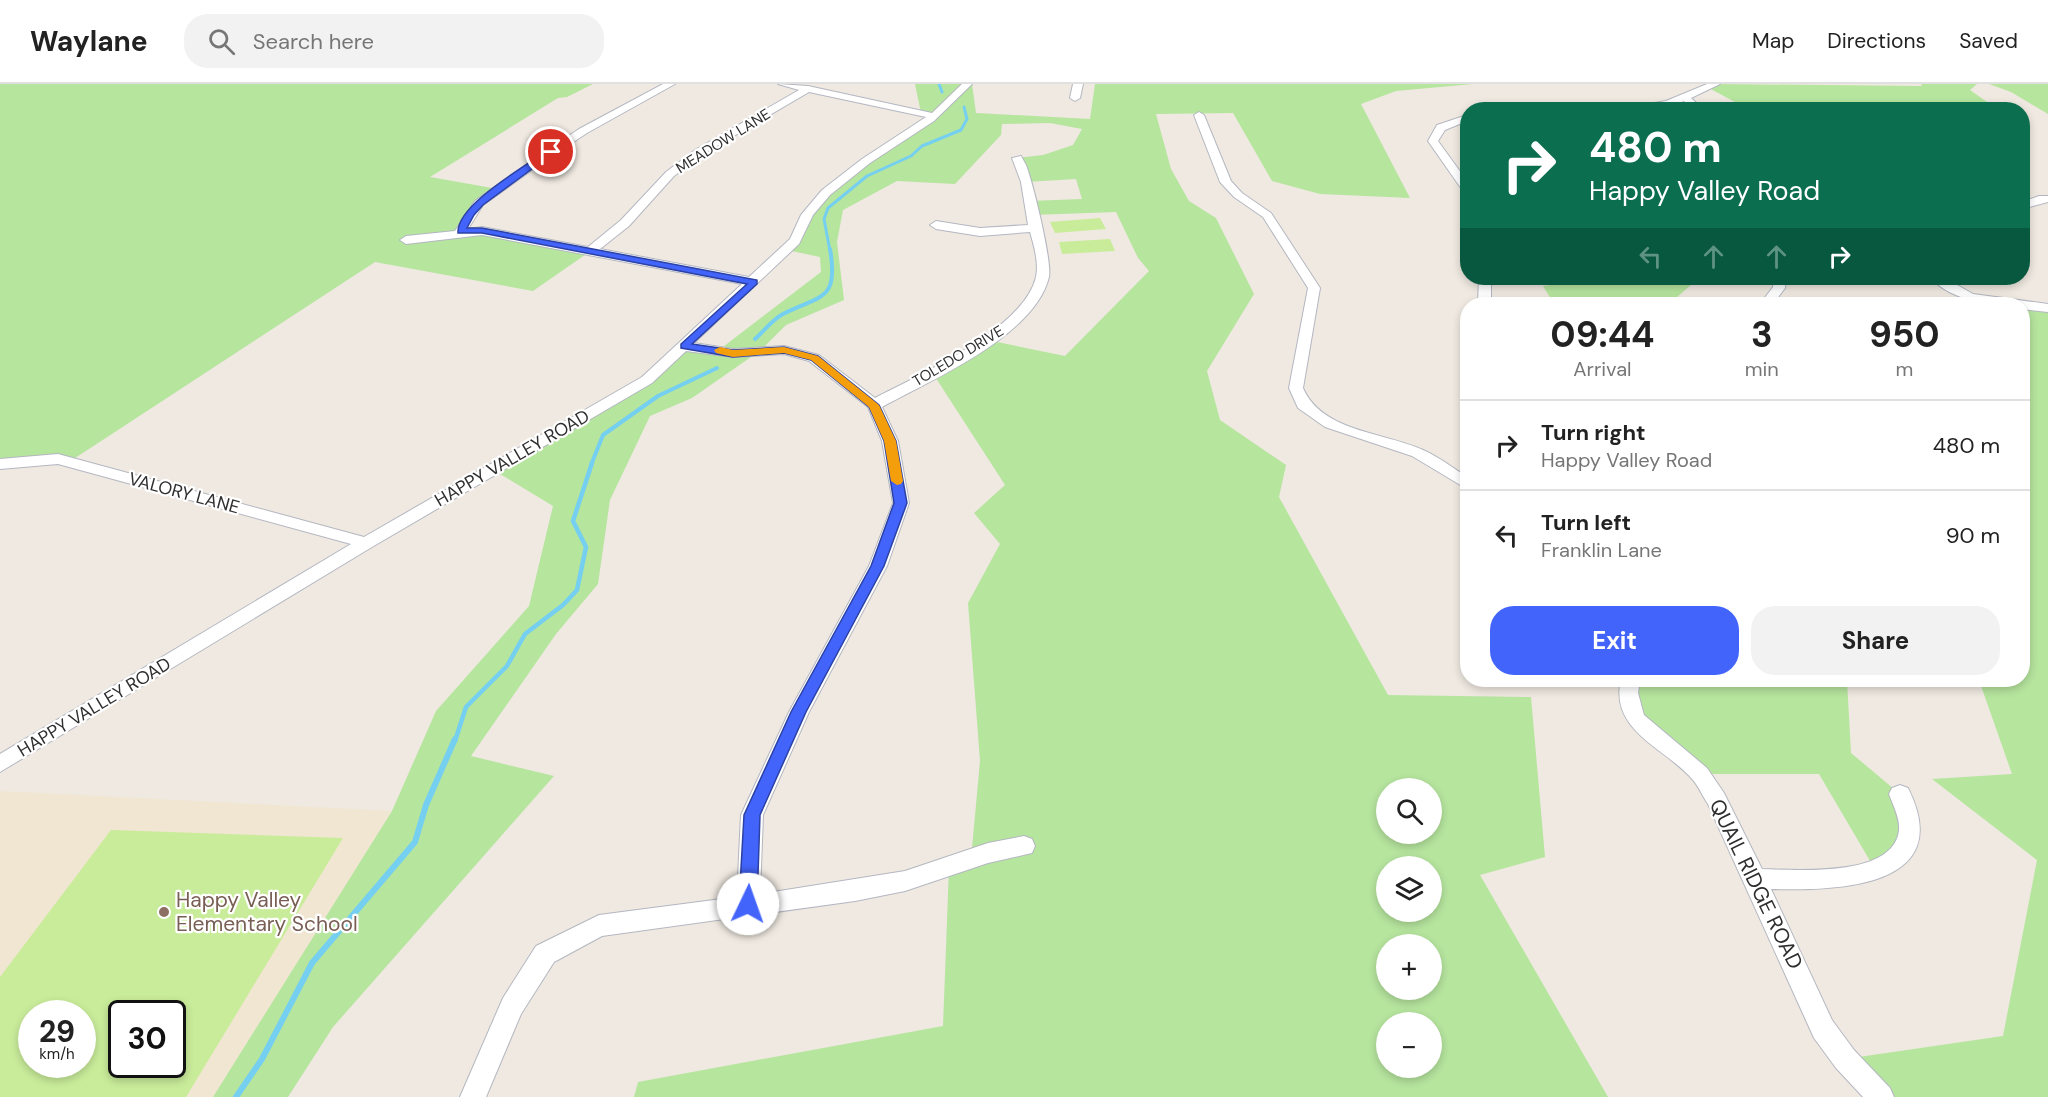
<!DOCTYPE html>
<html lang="en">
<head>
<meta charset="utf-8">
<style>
	body { margin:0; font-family:"DM Sans",sans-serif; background:#f2f2f2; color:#222; height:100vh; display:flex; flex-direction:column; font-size:22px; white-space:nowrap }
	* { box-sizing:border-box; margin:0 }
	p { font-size:20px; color:#767676 }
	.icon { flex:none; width:33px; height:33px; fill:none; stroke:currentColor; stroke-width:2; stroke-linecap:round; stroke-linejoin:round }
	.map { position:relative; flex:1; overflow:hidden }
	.panel { position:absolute; left:1460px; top:213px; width:570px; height:390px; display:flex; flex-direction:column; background:#fff; border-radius:24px; box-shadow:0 3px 9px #0003 }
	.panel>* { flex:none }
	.banner { position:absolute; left:1460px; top:18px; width:570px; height:183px; border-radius:24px; box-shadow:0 3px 9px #0003; background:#0b6e4f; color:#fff; overflow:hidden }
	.tools { position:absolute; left:1376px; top:694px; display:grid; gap:12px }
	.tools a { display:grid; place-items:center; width:66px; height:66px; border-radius:50%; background:#fff; box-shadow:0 3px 9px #0003; font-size:30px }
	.speed { position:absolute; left:18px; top:916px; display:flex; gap:12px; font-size:30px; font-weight:700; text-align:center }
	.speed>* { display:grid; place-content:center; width:78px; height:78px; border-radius:50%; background:#fff; box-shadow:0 3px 9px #0003; line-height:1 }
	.speed small { font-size:15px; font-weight:400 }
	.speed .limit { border:3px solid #111; border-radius:9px; background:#fff; color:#111 }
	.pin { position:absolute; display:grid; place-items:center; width:51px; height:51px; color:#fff; margin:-26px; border:3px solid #fff; border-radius:50%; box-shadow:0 2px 6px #0007 }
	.me { position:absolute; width:66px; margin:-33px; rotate:3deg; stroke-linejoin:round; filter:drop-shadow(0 0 4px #0008) }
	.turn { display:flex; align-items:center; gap:21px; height:126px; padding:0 30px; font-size:27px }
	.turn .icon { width:78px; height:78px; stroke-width:2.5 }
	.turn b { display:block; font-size:42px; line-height:51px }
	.lanes { display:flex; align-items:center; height:57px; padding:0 30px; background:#0003; justify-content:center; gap:30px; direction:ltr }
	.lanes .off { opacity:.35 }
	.eta { display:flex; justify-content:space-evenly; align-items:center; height:102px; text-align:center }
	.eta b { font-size:36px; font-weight:700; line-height:42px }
	.primary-button { display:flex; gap:12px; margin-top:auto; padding:12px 30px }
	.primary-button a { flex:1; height:69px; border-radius:24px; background:#4264fb; color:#fff; font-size:24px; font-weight:700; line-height:69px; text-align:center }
	.primary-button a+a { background:#f2f2f2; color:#222 }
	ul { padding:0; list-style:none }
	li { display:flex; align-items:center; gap:18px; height:90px; padding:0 30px; border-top:2px solid #e0e0e0 }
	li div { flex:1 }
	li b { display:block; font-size:22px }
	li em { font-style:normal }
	header { display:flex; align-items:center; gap:36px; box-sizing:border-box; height:84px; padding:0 30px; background:#fff; border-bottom:2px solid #e0e0e0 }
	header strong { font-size:28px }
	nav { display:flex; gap:33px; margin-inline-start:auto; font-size:21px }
	.search { width:420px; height:54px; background:#f2f2f2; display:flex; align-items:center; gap:15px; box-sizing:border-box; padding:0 21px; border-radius:24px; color:#767676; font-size:22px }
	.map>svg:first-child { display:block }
	.education { fill:#f0e6d1; fill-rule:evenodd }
	.green { fill:#b6e59e; fill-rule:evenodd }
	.pitch { fill:#c9ec9a; fill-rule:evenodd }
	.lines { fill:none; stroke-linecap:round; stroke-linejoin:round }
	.stream-far3 { stroke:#75cff0; stroke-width:3 }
	.stream-far2 { stroke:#75cff0; stroke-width:4 }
	.stream-far1 { stroke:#75cff0; stroke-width:4.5 }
	.stream { stroke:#75cff0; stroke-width:6 }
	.minor-casing { stroke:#b4b7c1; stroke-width:2 }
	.minor { fill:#fff; fill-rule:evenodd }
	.route { fill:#4264fb; stroke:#2b41a3; stroke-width:1.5 }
	.slow { fill:#f59e0b }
	.education-dot { fill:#8d6e63; stroke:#fff; stroke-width:2 }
	.labels { text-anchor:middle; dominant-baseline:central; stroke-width:4.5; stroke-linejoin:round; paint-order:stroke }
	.far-street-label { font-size:15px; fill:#2e2e2e; stroke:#fff }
	.street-label { font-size:18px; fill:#2e2e2e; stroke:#fff }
	.near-street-label { font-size:21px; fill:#2e2e2e; stroke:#fff }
	.near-education-label { font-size:21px; fill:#785e54; stroke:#fff; text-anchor:start }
</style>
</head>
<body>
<header>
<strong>Waylane</strong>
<div class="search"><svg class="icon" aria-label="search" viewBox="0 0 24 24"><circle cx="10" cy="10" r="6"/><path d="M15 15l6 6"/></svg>Search here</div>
<nav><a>Map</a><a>Directions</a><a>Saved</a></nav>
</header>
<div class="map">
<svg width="2048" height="1013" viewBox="0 0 2048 1013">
	<rect width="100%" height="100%" fill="#efe9e1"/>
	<path class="education" d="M0 707 392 727 213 1013H0ZM32 930H82V981H32ZM122 930H172V981H122Z"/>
	<g class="green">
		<path d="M0 0H593L567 13 558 14 430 93 498 105 490 110 462 147 592 166 533 207 375 178 69 378 0 380Z"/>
		<path d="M915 0H972L976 29 1090 35 1095 0H1473L1396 7 1361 20 1410 114 1320 110 1272 97 1233 29 1156 30 1171 85 1189 117 1216 134 1254 210 1207 287 1220 336 1286 381 1279 413 1388 611 1531 613 1545 773 1480 791 1608 1013H634L638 998 943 942 949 784 970 786 980 677 968 519 1000 460 974 429 1005 401 932 288 987 256 1065 272 1149 187 1138 174 1116 128 1033 131 1029 117 1082 115 1076 95 1025 98 1017 74 1043 71 1073 61 1082 45 1050 39 1002 40 1001 51 955 100 897 97 843 126 837 158 844 216 786 241 761 266 692 314 650 332 610 416 598 500 556 550 471 672 554 692 333 943 288 1013H213L392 727 436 627 529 522 553 422 492 385 626 310 684 262 719 266 821 188 820 173 787 166 827 108 933 32 921 29ZM1386 705H1431V750H1386ZM1386 783H1431V828H1386ZM1386 861H1431V906H1386ZM1386 939H1431V984H1386Z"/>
		<path d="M1715 0 1922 2 1921 0H1977L1970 6 1997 25H1748L1707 3Z"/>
		<path d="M1989 0H2048V30L2011 8Z"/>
		<path d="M1607 194H1699L1669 220H1554L1543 202Z"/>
		<path d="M2022 221 2048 224V1013H1881L1845 975 2003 952 2037 776 1932 695 2012 690 1979 596H2022Z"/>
		<path d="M1631 596H1847L1851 669 1900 710 1910 746 1876 787 1819 690H1700L1658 655 1628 609Z"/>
	</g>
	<g class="pitch">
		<path d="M1100 134 1106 145 1055 149 1050 138Z"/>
		<path d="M1110 155 1115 167 1062 170 1059 158Z"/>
		<path d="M111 746 343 754 186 1013H0V893ZM32 930H82V981H32ZM122 930H172V981H122Z"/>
	</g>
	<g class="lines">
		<g class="stream-far3">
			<path d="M939 0 942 8"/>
			<path d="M830 167 824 135 828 124 867 92 911 72 922 62 961 46 967 35 964 23"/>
		</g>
		<g class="stream-far2">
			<path d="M755 255C764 247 773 235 783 230 821 211 839 217 830 165"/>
			<path d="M591 381 603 351 658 312 717 284"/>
		</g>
		<path class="stream-far1" d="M455 657 466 623 507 582 525 550 563 521 577 506 586 463 573 437 592 379"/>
		<path class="stream" d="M236 1013 262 975 312 879 415 758 426 721 455 655"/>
		<defs>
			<g id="minor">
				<path d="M663 0H675L587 49 539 81 483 121 468 145 482 143 588 163 621 136 666 88 695 66 799 6 778 0 808 2 932 29 962 0H972L934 37 870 79 830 111 813 131 799 160 694 259 733 265 784 262 819 271 875 314C919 291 1024 245 1036 193 1039 178 1034 162 1030 148L980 152 936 145 930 141 936 137 980 144 1028 141 1021 98 1012 74 1021 72 1026 81C1033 99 1052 177 1049 193 1035 252 931 296 882 323L898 357 909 419 887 482 809 628 763 731 760 810 905 787 988 759 1024 752 1032 755 1035 762 1032 769 988 779 905 807 855 817 602 852 554 878 521 930 486 1013H460L503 914 536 862 599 831 737 813 741 731 789 628 869 482 893 419 882 357 868 323 809 277 784 270 733 273 686 267 652 299 372 463 0 688V670L351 460 58 380 0 385V375L58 370 364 453 642 293 742 200 482 151 406 160 400 156 406 152 455 147 475 117 531 77 579 45ZM809 8 926 33 862 75 822 106 801 131 790 155 749 193 600 165 629 142 674 92 703 70Z"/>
				<path d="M1073 0H1083L1080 14 1075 17 1070 14Z"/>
				<path d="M1707 0H1720L1691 14 1704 26H1693L1684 17 1668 23 1614 26 1666 17Z"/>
				<path d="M1199 28 1204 31 1231 97 1242 109 1271 129 1320 204 1303 304C1322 348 1384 348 1423 366 1439 373 1453 384 1467 393V405L1412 372 1325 343 1298 324 1289 304 1308 204 1263 133 1234 113 1220 98 1194 31Z"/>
				<path d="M1467 31V37L1445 46 1438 57 1467 97V108L1463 107 1428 57 1437 41Z"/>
				<path d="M2039 112H2048V118L2022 125V118Z"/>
				<path d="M1479 194H1491V220H1478Z"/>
				<path d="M1774 194H1786L1785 204 1773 220H1760L1773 203Z"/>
				<path d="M1931 194H1945L1973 210 2048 220V228L2022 225V220C1990 220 1954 219 1931 194Z"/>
				<path d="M1621 596H1640L1638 609 1644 631 1707 684 1724 709 1762 785C1796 786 1894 794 1899 746 1900 734 1893 721 1889 710L1892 704 1900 701 1908 704C1958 804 1837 807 1771 805L1832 936 1854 966 1890 1004 1894 1013H1863L1836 984 1814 954 1708 720C1703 713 1699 703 1693 696 1666 664 1609 647 1621 596Z"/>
			</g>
		</defs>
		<use href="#minor" class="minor-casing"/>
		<use href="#minor" class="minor"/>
	</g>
	<path class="route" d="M548 66 555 68 483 121 474 131 467 144H482L757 196V200L692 260 733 266 784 263 818 272 879 321 896 357 907 419 884 482 806 628 760 731 757 820 754 825 748 828 742 825 739 820 744 731 791 628 871 482 894 419 884 357 869 323 811 276 784 269 733 273 681 264V260L747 200 482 149H458C456 121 526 82 548 66Z"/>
	<path class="slow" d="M720 263 733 266 784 263 818 272 879 321 896 357 903 397 901 400 897 401 891 397 884 357 869 323 811 276 784 269 733 273 716 269 714 266Z"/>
	<circle class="education-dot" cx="164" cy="828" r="6"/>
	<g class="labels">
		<g class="far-street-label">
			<text transform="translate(723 57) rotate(-32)">MEADOW LANE</text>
			<text transform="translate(958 272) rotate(-31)">TOLEDO DRIVE</text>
		</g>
		<g class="street-label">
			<text transform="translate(512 374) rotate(-30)">HAPPY VALLEY ROAD</text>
			<text transform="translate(184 409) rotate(15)">VALORY LANE</text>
			<text transform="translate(94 623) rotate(-31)">HAPPY VALLEY ROAD</text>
		</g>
		<g class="near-street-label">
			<text transform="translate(1756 800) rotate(64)">QUAIL RIDGE ROAD</text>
		</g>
		<g class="near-education-label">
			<text x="176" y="816">Happy Valley<tspan x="176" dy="24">Elementary School</tspan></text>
		</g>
	</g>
</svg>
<div class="tools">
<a><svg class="icon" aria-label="search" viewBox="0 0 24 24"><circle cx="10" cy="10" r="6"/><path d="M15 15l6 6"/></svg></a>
<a><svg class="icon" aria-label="layers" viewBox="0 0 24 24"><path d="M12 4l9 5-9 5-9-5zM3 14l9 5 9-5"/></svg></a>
<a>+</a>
<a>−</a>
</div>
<div class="speed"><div>29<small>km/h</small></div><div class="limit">30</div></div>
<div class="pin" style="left:551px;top:68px;background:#d93025"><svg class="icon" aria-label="arrive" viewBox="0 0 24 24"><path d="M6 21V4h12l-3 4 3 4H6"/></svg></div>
<svg class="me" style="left:748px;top:820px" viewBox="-20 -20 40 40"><circle r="19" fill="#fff"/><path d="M0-13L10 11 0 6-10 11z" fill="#4264fb"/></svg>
<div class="banner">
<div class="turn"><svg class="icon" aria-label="right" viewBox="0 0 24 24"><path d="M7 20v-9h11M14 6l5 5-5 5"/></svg><div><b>480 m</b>Happy Valley Road</div></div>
<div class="lanes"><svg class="icon off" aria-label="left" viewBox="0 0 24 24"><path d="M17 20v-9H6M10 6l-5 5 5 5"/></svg><svg class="icon off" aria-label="ahead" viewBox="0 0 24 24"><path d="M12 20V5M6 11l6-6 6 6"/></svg><svg class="icon off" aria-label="ahead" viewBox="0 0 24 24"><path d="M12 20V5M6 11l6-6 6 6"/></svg><svg class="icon" aria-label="right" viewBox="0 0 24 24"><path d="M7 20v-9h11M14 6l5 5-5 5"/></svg></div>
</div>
<section class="panel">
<div class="eta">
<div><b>09:44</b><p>Arrival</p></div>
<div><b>3</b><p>min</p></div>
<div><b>950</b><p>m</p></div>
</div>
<ul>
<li><svg class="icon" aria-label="right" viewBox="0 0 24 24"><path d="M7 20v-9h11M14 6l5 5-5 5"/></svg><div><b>Turn right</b><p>Happy Valley Road</p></div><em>480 m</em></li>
<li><svg class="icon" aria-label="left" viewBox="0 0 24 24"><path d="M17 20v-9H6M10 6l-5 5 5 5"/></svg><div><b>Turn left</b><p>Franklin Lane</p></div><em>90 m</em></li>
</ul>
<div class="primary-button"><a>Exit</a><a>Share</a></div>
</section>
</div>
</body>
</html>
